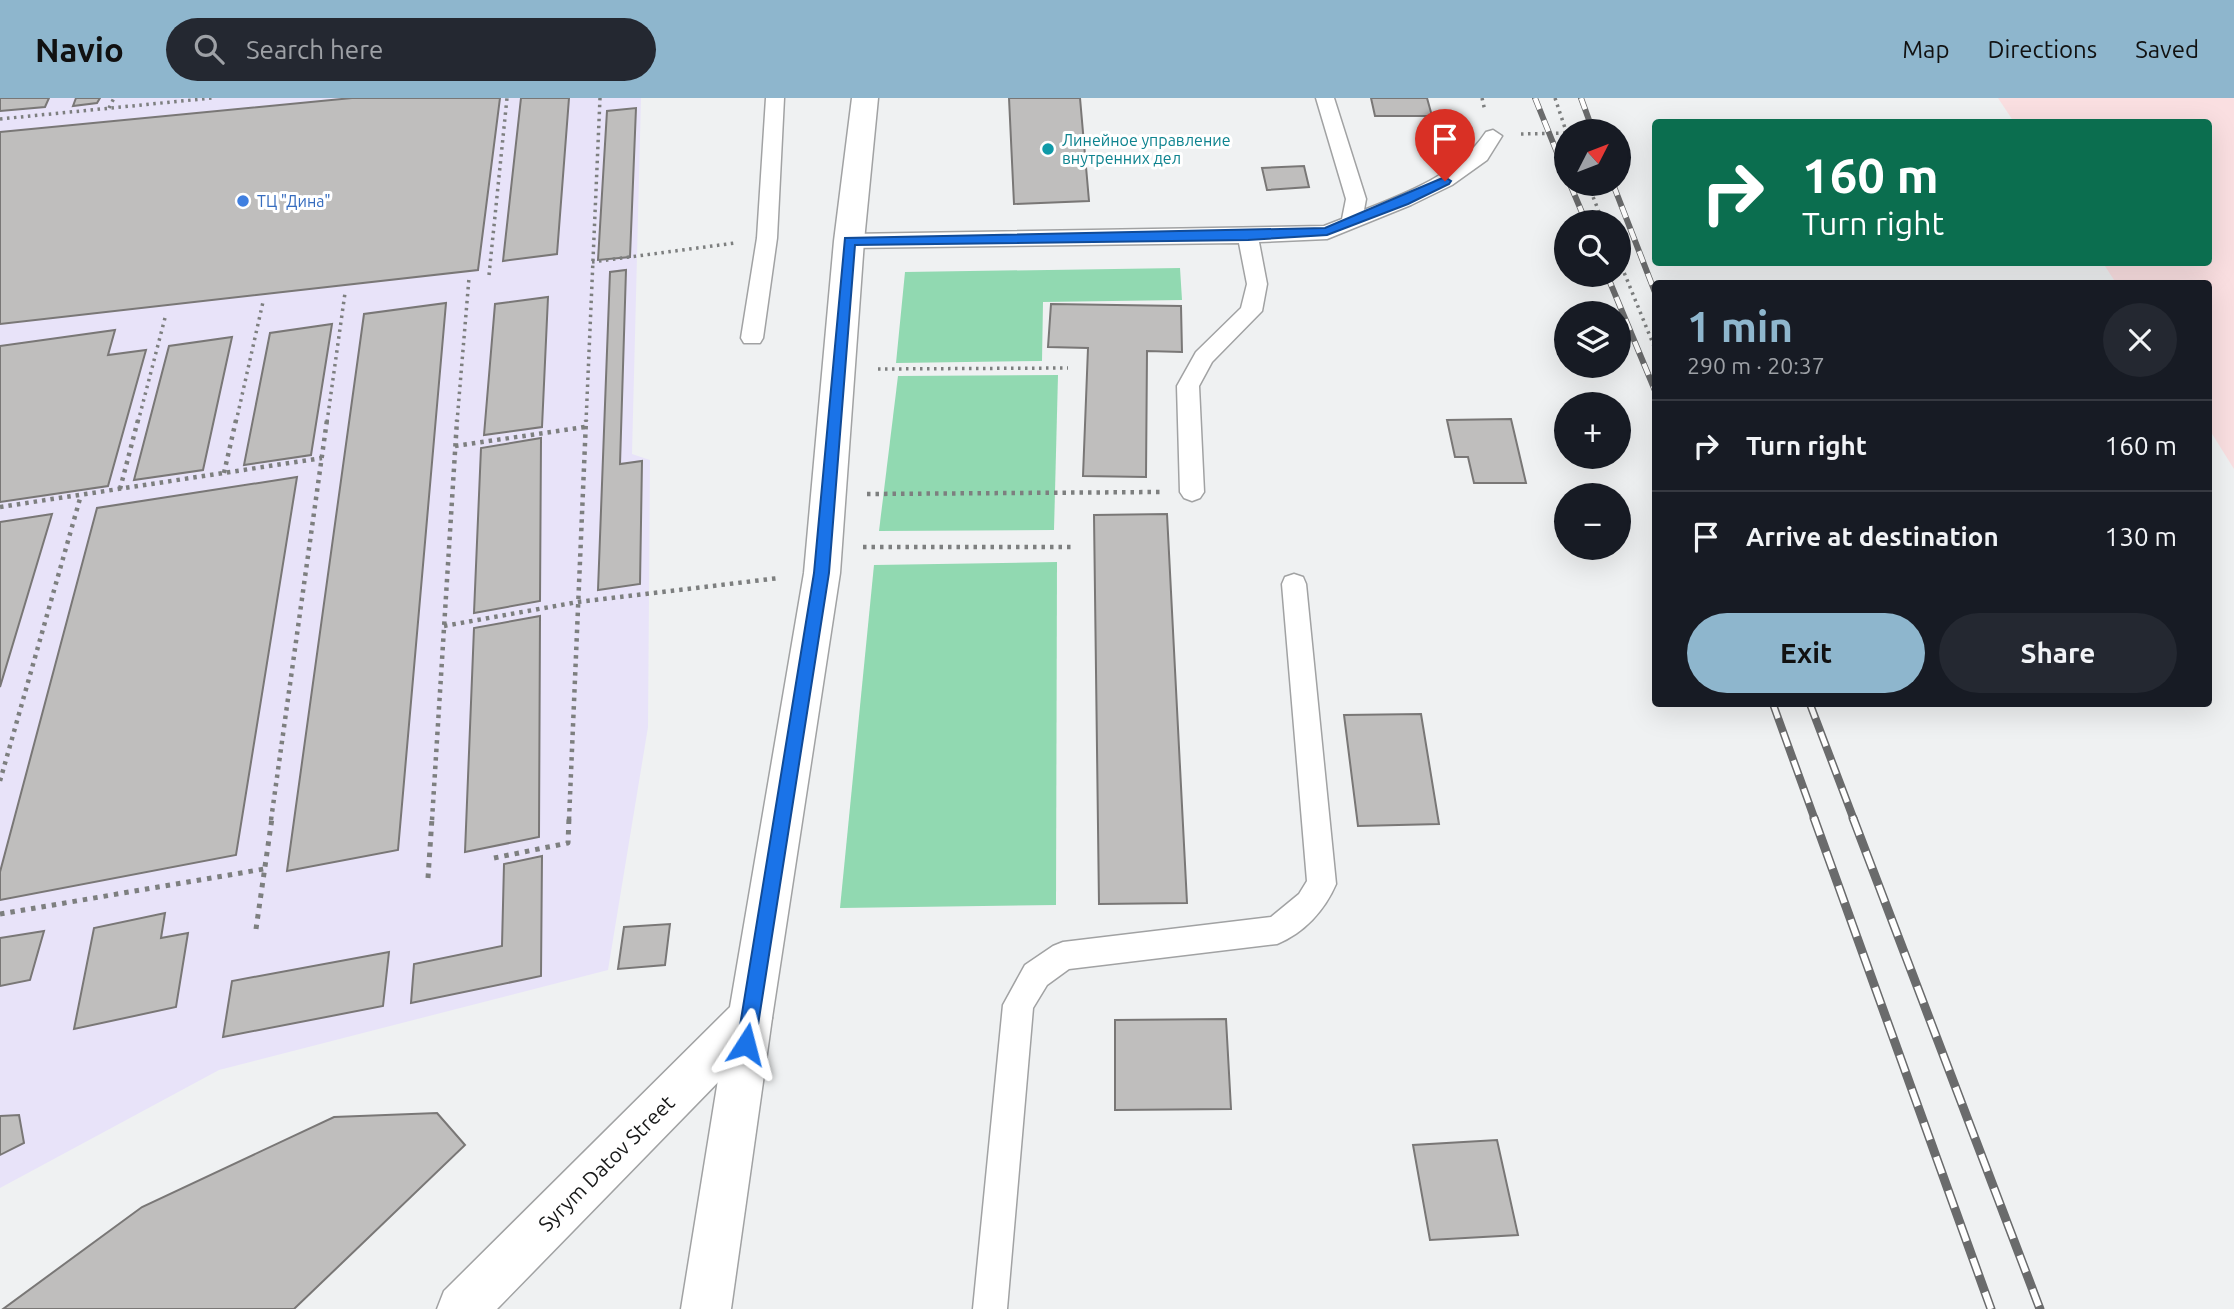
<!DOCTYPE html>
<html lang="en">
<head>
<meta charset="utf-8">
<style>
	body { margin:0; font-family:Ubuntu,sans-serif; background:#242831; color:#f1f3f6; height:100vh; display:flex; flex-direction:column; font-size:26px; white-space:nowrap }
	* { box-sizing:border-box; margin:0 }
	p { font-size:23px; color:#9ea1a6 }
	.icon { flex:none; width:38px; height:38px; fill:none; stroke:currentColor; stroke-width:2; stroke-linecap:round; stroke-linejoin:round }
	.map { position:relative; flex:1; overflow:hidden }
	.side { position:absolute; left:1652px; top:182px; width:560px; height:427px; display:flex; flex-direction:column; background:#171b24; border-radius:7px; box-shadow:0 7px 28px #0002 }
	.side>* { flex:none }
	.top-card { position:absolute; left:1652px; top:21px; width:560px; height:147px; border-radius:7px; box-shadow:0 7px 28px #0002; background:#0b6e4f; color:#fff; overflow:hidden }
	.needle { width:46px; rotate:48deg }
	.controls { position:absolute; left:1554px; top:21px; display:grid; gap:14px }
	.controls a { display:grid; place-items:center; width:77px; height:77px; border-radius:50%; background:#171b24; box-shadow:0 7px 28px #0002; font-size:35px }
	.pin { position:absolute; display:grid; place-items:center; width:60px; height:60px; color:#fff; margin:-72px -30px; border-radius:50% 50% 50% 0; rotate:-45deg; box-shadow:0 0 7px #0007 }
	.pin .icon { rotate:45deg }
	.me { position:absolute; width:77px; margin:-38px; rotate:9deg; stroke-linejoin:round; filter:drop-shadow(0 0 5px #0008) }
	.turn { display:flex; align-items:center; gap:24px; height:147px; padding:0 35px; font-size:32px }
	.turn .icon { width:91px; height:91px; stroke-width:2.5 }
	.turn b { display:block; font-size:49px; line-height:60px }
	.round { display:grid; place-items:center; flex:none; width:74px; height:74px; border-radius:37px; background:#242831 }
	.summary { display:flex; align-items:center; justify-content:space-between; height:119px; padding:0 35px }
	h1 { font-size:42px; font-weight:700; line-height:52px; color:#8eb6cd }
	.button { display:flex; gap:14px; margin-top:auto; padding:14px 35px }
	.button a { flex:1; height:80px; border-radius:42px; background:#8eb6cd; color:#111; font-size:28px; font-weight:700; line-height:80px; text-align:center }
	.button a+a { background:#242831; color:#f1f3f6 }
	ul { padding:0; list-style:none }
	li { display:flex; align-items:center; gap:21px; height:91px; padding:0 35px; border-top:2px solid #363941 }
	li div { flex:1 }
	li b { display:block; font-size:26px }
	li em { font-style:normal }
	header { display:flex; align-items:center; gap:42px; box-sizing:border-box; height:98px; padding:0 35px; background:#8eb6cd; color:#111 }
	header strong { font-size:33px }
	nav { display:flex; gap:38px; margin-inline-start:auto; font-size:24px }
	.search { width:490px; height:63px; background:#242831; display:flex; align-items:center; gap:18px; box-sizing:border-box; padding:0 24px; border-radius:38px; color:#9ea1a6; font-size:26px }
	.map>svg:first-child { display:block }
	.commercial { fill:#e8e3f9 }
	.industrial { fill:#fadfe1 }
	.green { fill:#91d9b1 }
	.building { fill:#bfbebd; stroke:#797776; stroke-width:2 }
	.lines { fill:none; stroke-linecap:round; stroke-linejoin:round }
	.lane-casing { stroke:#a1a2a3; stroke-width:3 }
	.street-casing { stroke:#a1a2a3; stroke-width:3 }
	.secondary-casing { stroke:#a1a2a3; stroke-width:3 }
	.path-far2 { stroke:#7d7f7f; stroke-width:3.5; stroke-dasharray:2.5 4.5; stroke-linecap:butt }
	.path-far1 { stroke:#7d7f7f; stroke-width:4.5; stroke-dasharray:3.5 5; stroke-linecap:butt }
	.path { stroke:#7d7f7f; stroke-width:5; stroke-dasharray:4.5 6; stroke-linecap:butt }
	.lane { fill:#fff; fill-rule:evenodd }
	.street { fill:#fff; fill-rule:evenodd }
	.secondary { fill:#fff; fill-rule:evenodd }
	.rail-far2-casing { stroke:#6a6b6c; stroke-width:6 }
	.rail-far1-casing { stroke:#6a6b6c; stroke-width:8 }
	.rail-casing { stroke:#6a6b6c; stroke-width:9 }
	.rail-far2 { stroke:#fff; stroke-width:4.5; stroke-dasharray:12; stroke-linecap:butt }
	.rail-far1 { stroke:#fff; stroke-width:5; stroke-dasharray:15; stroke-linecap:butt }
	.rail { stroke:#fff; stroke-width:6; stroke-dasharray:18; stroke-linecap:butt }
	.route { fill:#1a73e8; stroke:#114b97; stroke-width:2 }
	.culture-dot { fill:#0f9aa8; stroke:#fff; stroke-width:2.5 }
	.shop-dot { fill:#3f7fe0; stroke:#fff; stroke-width:2.5 }
	.labels { text-anchor:middle; dominant-baseline:central; stroke-width:6; stroke-linejoin:round; paint-order:stroke }
	.far-culture-label { font-size:16px; fill:#0d838f; stroke:#fff; text-anchor:start }
	.far-shop-label { font-size:16px; fill:#366cbe; stroke:#fff; text-anchor:start }
	.near-street-label { font-size:21px; fill:#181919; stroke:#fff }
</style>
</head>
<body>
<header>
<strong>Navio</strong>
<div class="search"><svg class="icon" aria-label="search" viewBox="0 0 24 24"><circle cx="10" cy="10" r="6"/><path d="M15 15l6 6"/></svg>Search here</div>
<nav><a>Map</a><a>Directions</a><a>Saved</a></nav>
</header>
<div class="map">
<svg width="2234" height="1211" viewBox="0 0 2234 1211">
	<rect width="100%" height="100%" fill="#eff1f2"/>
	<path class="commercial" d="M0 0H641L632 356 650 362 648 629 608 872 219 972 0 1090Z"/>
	<path class="industrial" d="M1998 0H2234V371L2209 331 2208 186 2116 185 2103 165 2208 164V24H2014Z"/>
	<g class="green">
		<path d="M1180 170 1182 202 1043 204 1042 263 896 265 905 174Z"/>
		<path d="M1058 277 1054 432 879 433 898 278Z"/>
		<path d="M1057 464 1056 807 840 810 874 467Z"/>
	</g>
	<g class="building">
		<path d="M0 0H49L45 9 0 13Z"/>
		<path d="M76 0H100L97 5 73 8Z"/>
		<path d="M352 0H500L478 172 0 226V34Z"/>
		<path d="M521 0H569L557 156 503 163Z"/>
		<path d="M1009 0H1080L1089 103 1014 106Z"/>
		<path d="M1371 0H1427L1432 18H1375Z"/>
		<path d="M636 10 630 159 598 162 607 13Z"/>
		<path d="M1304 68 1309 89 1267 92 1262 70Z"/>
		<path d="M626 172 620 366 642 363 640 486 598 492 610 174Z"/>
		<path d="M548 199 542 329 484 337 495 206Z"/>
		<path d="M446 205 398 752 287 773 364 216Z"/>
		<path d="M1051 206 1181 208 1182 254 1147 253 1146 379 1083 378 1088 250 1048 249Z"/>
		<path d="M332 226 311 357 244 367 270 235Z"/>
		<path d="M115 232 108 257 146 252 108 388 0 404V248Z"/>
		<path d="M232 239 203 372 134 382 169 248Z"/>
		<path d="M1511 321 1526 385H1474L1468 359H1455L1447 322Z"/>
		<path d="M541 340 540 503 474 515 481 350Z"/>
		<path d="M297 379 236 757 0 802V774L97 410Z"/>
		<path d="M52 416 0 589V424Z"/>
		<path d="M1167 416 1187 805 1099 806 1094 417Z"/>
		<path d="M540 518 539 739 465 754 474 530Z"/>
		<path d="M1421 616 1439 726 1358 728 1344 617Z"/>
		<path d="M542 758 541 878 411 905 414 866 502 848 504 766Z"/>
		<path d="M165 815 161 840 188 835 176 909 74 931 94 830Z"/>
		<path d="M670 826 665 867 618 871 624 829Z"/>
		<path d="M44 833 30 882 0 888V840Z"/>
		<path d="M389 854 383 908 223 939 232 883Z"/>
		<path d="M1226 921 1231 1011 1115 1012V922Z"/>
		<path d="M437 1015 465 1047 294 1211H3L142 1109 334 1019Z"/>
		<path d="M19 1017 24 1045 0 1057V1018Z"/>
		<path d="M1497 1042 1518 1137 1430 1142 1413 1047Z"/>
	</g>
	<g class="lines">
		<defs>
			<g id="lane">
				<path d="M766 0H784L777 140 763 240 760 245H744L741 240 757 140Z"/>
				<path d="M1316 0H1334L1366 101 1364 112C1409 94 1458 76 1486 34L1493 32 1502 38 1487 62 1452 87 1411 107 1327 141 1259 144 1267 186 1262 213 1212 264 1199 288 1204 394 1200 400 1192 403 1184 400 1180 394 1177 288 1196 254 1241 210 1247 186 1239 145 849 150 839 143 849 136 1324 128 1342 121 1346 101Z"/>
				<path d="M1294 476 1303 479 1306 486 1336 786C1325 812 1304 835 1277 846L1069 871 1047 887 1033 910 1007 1211H973L1003 907 1025 867 1053 848 1063 844 1271 819 1299 796 1307 783 1282 486 1285 479Z"/>
			</g>
			<path id="street" d="M750 898 766 905 772 920 731 1211H681L728 920 734 905Z"/>
			<path id="secondary" d="M852 0H878L864 143 840 475 772 920 766 935 497 1211H437L444 1193 730 909 804 475 834 143Z"/>
		</defs>
		<use href="#lane" class="lane-casing"/>
		<use href="#street" class="street-casing"/>
		<use href="#secondary" class="secondary-casing"/>
		<g class="path-far2">
			<path d="M1482 0 1485 13"/>
			<path d="M1555 0 1566 33"/>
			<path d="M109 10 114 0"/>
			<path d="M0 21 212 0"/>
			<path d="M1521 36 1566 35"/>
			<path d="M1588 86 1603 124"/>
			<path d="M1619 162 1656 253"/>
			<path d="M592 164 735 145"/>
			<path d="M489 177 507 0"/>
			<path d="M878 271 1068 270"/>
			<path d="M138 324 166 216"/>
			<path d="M236 324 263 204"/>
			<path d="M327 324 345 195"/>
			<path d="M457 324 469 180"/>
			<path d="M586 324 600 0"/>
		</g>
		<g class="path-far1">
			<path d="M455 348 585 329"/>
			<path d="M224 375 236 322"/>
			<path d="M120 391 138 322"/>
			<path d="M867 396 1160 394"/>
			<path d="M0 409 322 360"/>
			<path d="M863 449H1071"/>
			<path d="M444 528 578 504 779 480"/>
			<path d="M0 683 81 397"/>
			<path d="M271 722 327 322"/>
			<path d="M432 722 457 322"/>
			<path d="M569 722 586 322"/>
		</g>
		<g class="path">
			<path d="M494 760 568 745 569 720"/>
			<path d="M428 780 432 720"/>
			<path d="M0 816 264 771"/>
			<path d="M256 831 272 720"/>
		</g>
		<use href="#lane" class="lane"/>
		<use href="#street" class="street"/>
		<use href="#secondary" class="secondary"/>
		<defs>
			<g id="rail-far2">
				<path d="M1535 0 1566 77"/>
				<path d="M1581 0 1593 33"/>
				<path d="M1570 86 1586 124"/>
				<path d="M1613 86 1656 197"/>
				<path d="M1607 177 1656 295"/>
			</g>
			<g id="rail-far1">
				<path d="M1773 606 1815 722"/>
				<path d="M1810 606 1854 722"/>
			</g>
			<g id="rail">
				<path d="M1814 720 1991 1211"/>
				<path d="M1853 720 2040 1211"/>
			</g>
		</defs>
		<use href="#rail-far2" class="rail-far2-casing"/>
		<use href="#rail-far1" class="rail-far1-casing"/>
		<use href="#rail" class="rail-casing"/>
		<use href="#rail-far2" class="rail-far2"/>
		<use href="#rail-far1" class="rail-far1"/>
		<use href="#rail" class="rail"/>
	</g>
	<path class="route" d="M1445 79 1451 83 1449 86 1408 106 1327 137 1248 142 855 147 829 475 755 946 753 953 746 956 739 953 737 946 814 475 845 140 1325 130Z"/>
	<circle class="culture-dot" cx="1048" cy="51" r="7"/>
	<circle class="shop-dot" cx="243" cy="103" r="7"/>
	<g class="labels">
		<g class="far-culture-label">
			<text x="1062" y="42">Линейное управление<tspan x="1062" dy="18">внутренних дел</tspan></text>
		</g>
		<g class="far-shop-label">
			<text x="257" y="103">ТЦ "Дина"</text>
		</g>
		<g class="near-street-label">
			<text transform="translate(606 1065) rotate(-45)">Syrym Datov Street</text>
		</g>
	</g>
</svg>
<div class="controls">
<a><svg class="needle" viewBox="-14 -14 28 28"><path d="M0-13l5 13h-10z" fill="#e53935"/><path d="M0 13l5-13h-10z" fill="#9ea1a6"/></svg></a>
<a><svg class="icon" aria-label="search" viewBox="0 0 24 24"><circle cx="10" cy="10" r="6"/><path d="M15 15l6 6"/></svg></a>
<a><svg class="icon" aria-label="layers" viewBox="0 0 24 24"><path d="M12 4l9 5-9 5-9-5zM3 14l9 5 9-5"/></svg></a>
<a>+</a>
<a>−</a>
</div>
<div class="pin" style="left:1445px;top:83px;background:#d93025"><svg class="icon" aria-label="arrive" viewBox="0 0 24 24"><path d="M6 21V4h12l-3 4 3 4H6"/></svg></div>
<svg class="me" style="left:746px;top:946px" viewBox="-20 -20 40 40"><path d="M0-17L14 15 0 8-14 15z" fill="#1a73e8" stroke="#fff" stroke-width="4"/></svg>
<div class="top-card">
<div class="turn"><svg class="icon" aria-label="right" viewBox="0 0 24 24"><path d="M7 20v-9h11M14 6l5 5-5 5"/></svg><div><b>160 m</b>Turn right</div></div>
</div>
<section class="side">
<div class="summary"><div><h1>1 min</h1><p>290 m · 20:37</p></div><a class="round"><svg class="icon" aria-label="close" viewBox="0 0 24 24"><path d="M6 6l12 12M18 6L6 18"/></svg></a></div>
<ul>
<li><svg class="icon" aria-label="right" viewBox="0 0 24 24"><path d="M7 20v-9h11M14 6l5 5-5 5"/></svg><div><b>Turn right</b></div><em>160 m</em></li>
<li><svg class="icon" aria-label="arrive" viewBox="0 0 24 24"><path d="M6 21V4h12l-3 4 3 4H6"/></svg><div><b>Arrive at destination</b></div><em>130 m</em></li>
</ul>
<div class="button"><a>Exit</a><a>Share</a></div>
</section>
</div>
</body>
</html>
